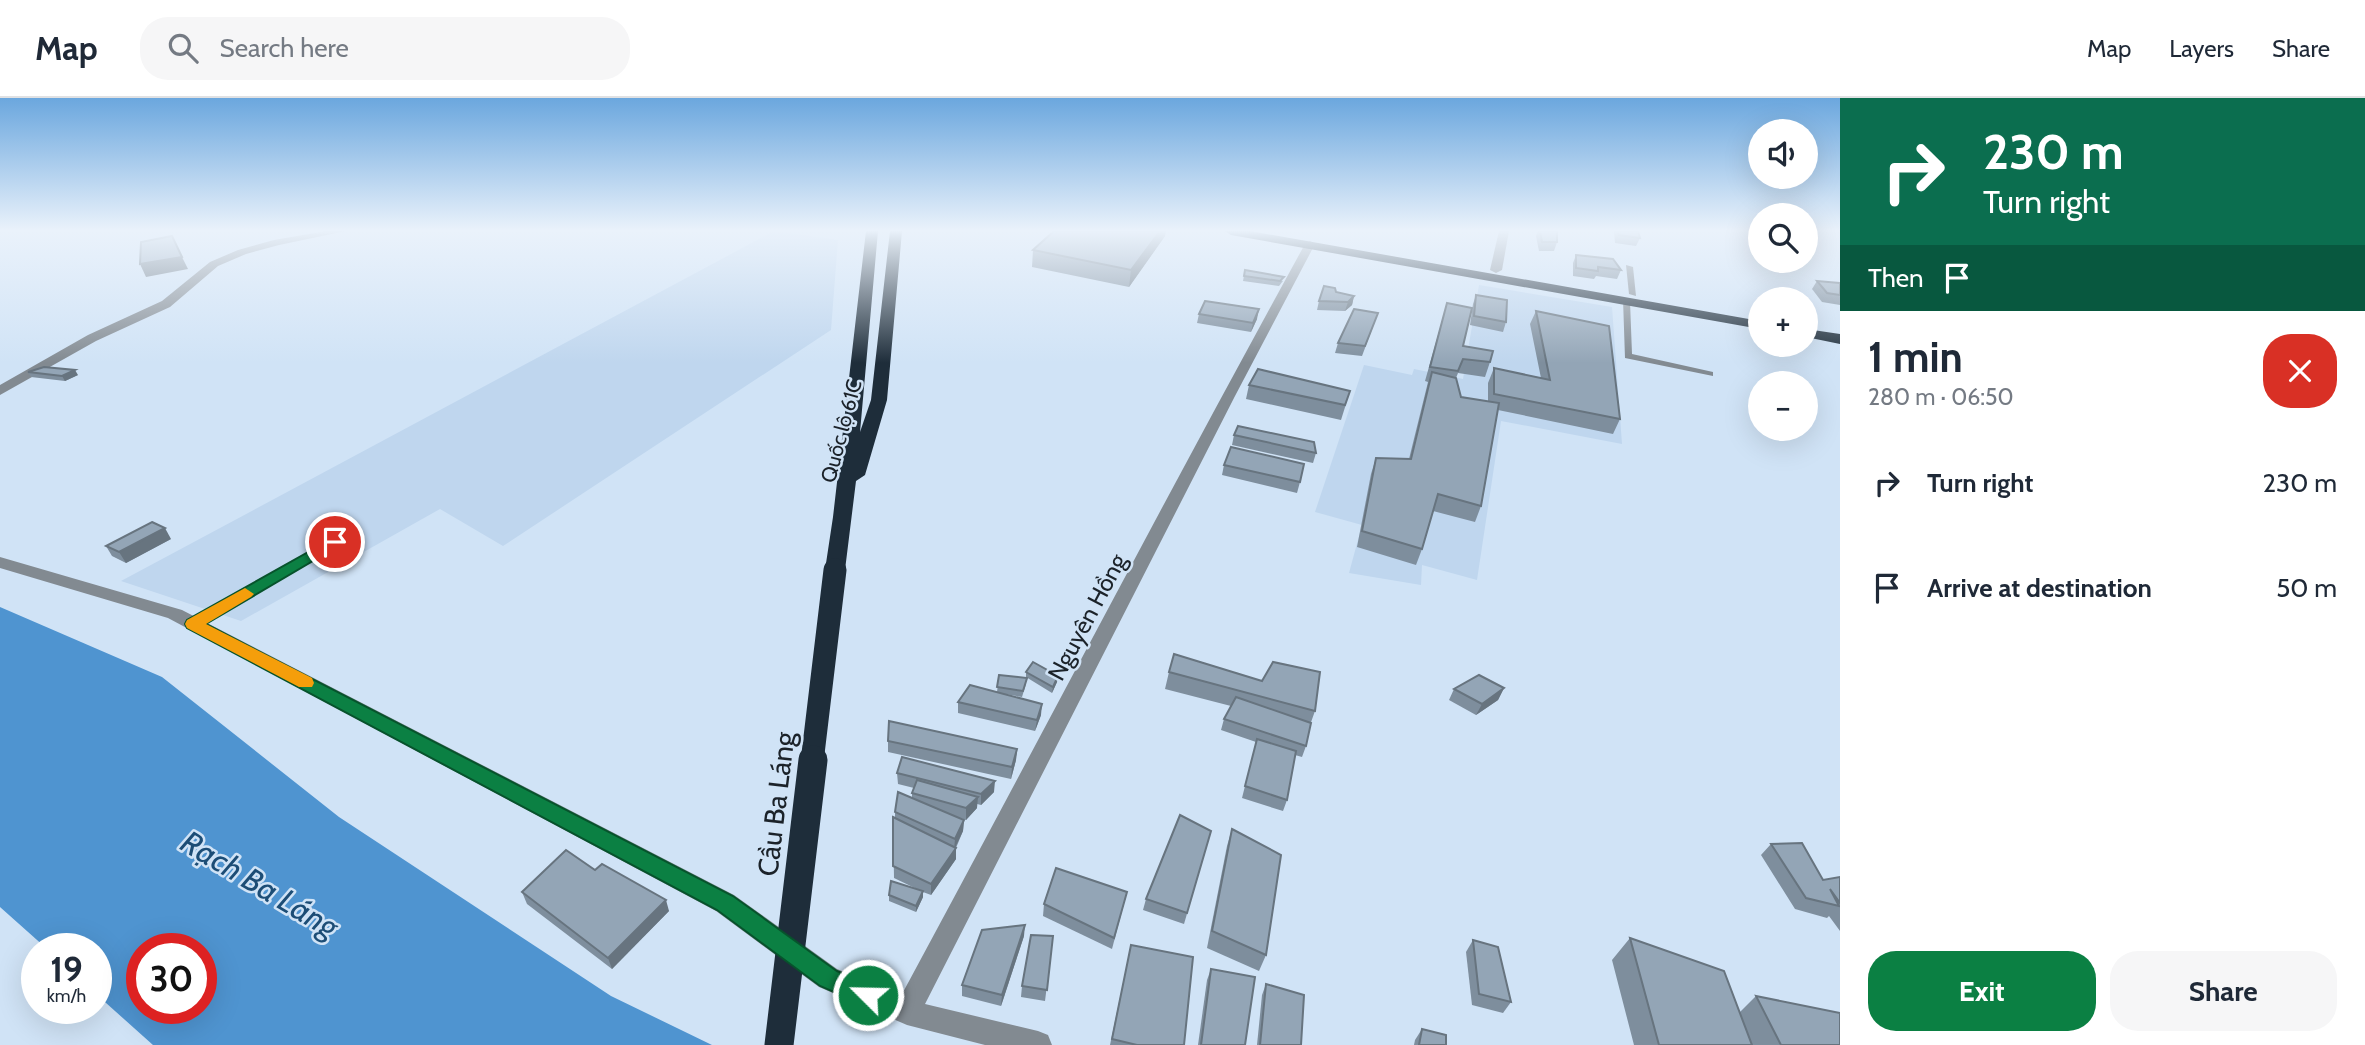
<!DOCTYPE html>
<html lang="en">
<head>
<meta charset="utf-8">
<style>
	body { margin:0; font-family:Cabin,sans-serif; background:#f6f6f7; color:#1f2937; height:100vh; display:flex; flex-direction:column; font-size:26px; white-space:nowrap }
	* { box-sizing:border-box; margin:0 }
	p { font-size:23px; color:#747a83 }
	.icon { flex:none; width:38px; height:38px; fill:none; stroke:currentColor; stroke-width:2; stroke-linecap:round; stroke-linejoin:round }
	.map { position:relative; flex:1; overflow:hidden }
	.details { display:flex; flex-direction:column; background:#fff; width:525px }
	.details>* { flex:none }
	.top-card { background:#0b6e4f; color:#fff; overflow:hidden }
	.controls { position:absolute; left:1748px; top:21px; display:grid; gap:14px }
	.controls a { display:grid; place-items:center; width:70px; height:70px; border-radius:50%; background:#fff; box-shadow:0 7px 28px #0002; font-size:35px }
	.speed { position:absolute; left:21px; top:835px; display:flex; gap:14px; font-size:35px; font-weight:700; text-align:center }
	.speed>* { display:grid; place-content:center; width:91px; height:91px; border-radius:50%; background:#fff; box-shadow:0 7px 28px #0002; line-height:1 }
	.speed small { font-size:18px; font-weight:400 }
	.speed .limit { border:10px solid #d22; background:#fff; color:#111 }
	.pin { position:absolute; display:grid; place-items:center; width:60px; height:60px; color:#fff; margin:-30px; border:4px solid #fff; border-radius:50%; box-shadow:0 2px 7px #0007 }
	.me { position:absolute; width:77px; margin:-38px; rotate:293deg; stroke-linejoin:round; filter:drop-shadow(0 0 5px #0008) }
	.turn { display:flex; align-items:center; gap:24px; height:147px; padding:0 28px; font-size:32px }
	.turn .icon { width:91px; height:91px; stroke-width:2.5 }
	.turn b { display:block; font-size:49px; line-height:60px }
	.then { display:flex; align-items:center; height:66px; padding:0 28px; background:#0003; gap:14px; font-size:26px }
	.round { display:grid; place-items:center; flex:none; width:74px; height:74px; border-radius:28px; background:#f6f6f7 }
	.head { display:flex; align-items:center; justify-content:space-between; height:119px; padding:0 28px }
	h1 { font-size:42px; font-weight:700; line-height:52px }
	.button { display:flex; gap:14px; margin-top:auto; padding:14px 28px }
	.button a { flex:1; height:80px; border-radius:28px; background:#0b8043; color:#fff; font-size:28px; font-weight:700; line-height:80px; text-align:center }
	.button a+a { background:#f6f6f7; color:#1f2937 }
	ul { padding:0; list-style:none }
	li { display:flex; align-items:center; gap:21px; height:105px; padding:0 28px }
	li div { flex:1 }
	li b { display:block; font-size:26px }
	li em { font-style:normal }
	header { display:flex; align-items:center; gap:42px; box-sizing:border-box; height:98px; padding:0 35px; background:#fff; border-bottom:2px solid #e0e1e3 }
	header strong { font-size:33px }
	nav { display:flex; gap:38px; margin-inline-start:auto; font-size:24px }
	.search { width:490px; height:63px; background:#f6f6f7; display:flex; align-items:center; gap:18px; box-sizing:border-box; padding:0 24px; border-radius:28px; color:#747a83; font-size:26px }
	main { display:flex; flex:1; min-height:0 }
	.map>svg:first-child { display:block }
	.built { fill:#bfd6ee }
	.water { fill:#4f94d0; fill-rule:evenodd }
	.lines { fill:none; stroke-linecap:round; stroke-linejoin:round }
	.lane { fill:#828a91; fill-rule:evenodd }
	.street { fill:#828a91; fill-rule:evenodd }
	.highway { fill:#1e2d3a; fill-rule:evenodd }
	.highway-bridge-far1 { stroke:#1e2d3a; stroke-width:23 }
	.highway-bridge { stroke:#1e2d3a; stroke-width:29 }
	.wall { fill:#7e8e9d }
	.shaded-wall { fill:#67747f }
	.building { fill:#93a5b6; stroke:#67747f; stroke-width:2 }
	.route { fill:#0b8043; stroke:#07532c; stroke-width:2 }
	.slow { fill:#f59e0b }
	.labels { text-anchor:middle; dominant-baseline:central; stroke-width:5; stroke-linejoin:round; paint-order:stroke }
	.far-street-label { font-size:21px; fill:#1b2229; stroke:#d0e3f6 }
	.street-label { font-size:24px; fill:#1b2229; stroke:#d0e3f6 }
	.near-street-label { font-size:28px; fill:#1b2229; stroke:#d0e3f6 }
	.near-water-label { font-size:32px; font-style:italic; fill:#1c4d76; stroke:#d0e3f6 }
</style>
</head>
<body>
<header>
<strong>Map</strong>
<div class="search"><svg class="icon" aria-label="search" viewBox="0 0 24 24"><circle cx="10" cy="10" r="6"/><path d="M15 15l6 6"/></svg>Search here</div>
<nav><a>Map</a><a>Layers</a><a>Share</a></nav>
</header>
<main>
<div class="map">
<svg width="1840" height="947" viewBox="0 0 1840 947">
	<rect width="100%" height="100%" fill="#d0e3f6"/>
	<g class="built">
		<path d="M774 133 838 142 831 232 503 448 440 411 241 523 121 483Z"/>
		<path d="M1479 187 1612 209 1622 346 1501 323 1477 482 1422 467 1421 487 1349 475 1362 427 1315 414 1364 267 1412 277 1414 271 1463 281Z"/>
	</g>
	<path class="water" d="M0 509 162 579 339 719 611 898 712 947H153L96 896V850H46L0 809ZM142 850H201V910H142Z"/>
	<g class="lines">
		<g class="lane">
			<path d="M1626 167 1633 169 1636 198 1629 196Z"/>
			<path d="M1623 201 1630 203 1632 256 1713 274V278L1625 260Z"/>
			<path d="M335 440 339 441 341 444 339 447 198 529H188L186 526 188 523Z"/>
		</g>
		<g class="street">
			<path d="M326 133H346L279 147 246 156 218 168 170 209 96 243 0 297V287L88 237 162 203 210 164 238 152 274 142Z"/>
			<path d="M1499 133H1509L1502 172 1496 175 1490 172Z"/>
			<path d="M1310 143 1315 146 1235 298 925 906 1038 933 1048 937 1052 947H985L907 927 819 889 716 813 168 520 0 470V459L182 512 734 797 837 871 901 898C1036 648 1168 395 1305 146Z"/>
		</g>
		<g class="highway">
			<path d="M866 133H878L860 334 871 302 890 133H902L887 302 865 377 856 383 845 472 842 477H828L825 472 833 419Z"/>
			<path d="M1225 133H1250L1760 223V231L1231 137Z"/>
			<path d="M1806 231 1840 236V246L1806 239Z"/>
		</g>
		<path class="highway-bridge-far1" d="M812 664 835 472"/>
		<path class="highway-bridge" d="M779 947 813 662"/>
	</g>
	<g class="wall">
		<path d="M1538 133H1557V144L1554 153H1539L1536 138Z"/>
		<path d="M1614 133H1638L1640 140 1636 148 1615 145Z"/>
		<path d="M1165 138 1129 189 1032 169 1033 152Z"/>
		<path d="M1576 157 1621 172 1617 181 1596 178 1594 181 1573 178V165Z"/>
		<path d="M1245 172 1283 183 1279 188 1243 183Z"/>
		<path d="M1817 183 1840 185V207L1822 204 1812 191Z"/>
		<path d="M1336 194 1354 198 1352 207 1345 213 1317 212 1319 203Z"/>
		<path d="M1476 197 1506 224 1503 234 1470 227 1473 206Z"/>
		<path d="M1447 205 1463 248 1490 264 1485 279 1458 275 1456 280 1461 299 1488 304V285L1494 270 1541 280 1530 226 1536 213 1620 321 1613 336 1498 312 1481 408 1475 424 1433 413 1422 451 1416 467 1357 449 1371 376 1376 360 1409 361 1428 284 1425 283Z"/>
		<path d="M1378 215 1362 258 1335 255 1338 245Z"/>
		<path d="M1199 216 1257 221 1251 234 1197 225Z"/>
		<path d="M28 274 78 277 65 283 31 279Z"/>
		<path d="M1249 287 1350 293 1341 322 1246 301Z"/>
		<path d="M1234 337 1316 355 1313 365 1232 347Z"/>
		<path d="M1224 367 1300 384 1297 395 1222 377Z"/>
		<path d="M171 441 126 465 112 458 106 448Z"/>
		<path d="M1026 574 1057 584 1052 595 1026 579Z"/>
		<path d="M1169 574 1315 613 1310 627 1306 648 1302 659 1295 657 1287 702 1283 713 1242 700 1256 644 1221 632 1224 621 1231 608 1165 591Z"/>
		<path d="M999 577 1026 586 1022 599 1005 596 1041 617 1035 633 958 615V604L997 594Z"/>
		<path d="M1504 590 1498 602 1476 617 1449 602 1454 591Z"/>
		<path d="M888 643 1017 651 1016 662 1011 681 888 654Z"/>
		<path d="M897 675 994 694 981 707 977 706V710L966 722 960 720 964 722 963 733 956 750V761L931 797 923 794V799L916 814 889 803V797L919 792 894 780 893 719 895 720V714L912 700V695L914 690 898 686Z"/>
		<path d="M1232 731 1266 857 1259 873 1207 850 1227 748Z"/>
		<path d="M1211 733 1184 826 1143 812 1146 801Z"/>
		<path d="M1771 746 1823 782 1840 779V833L1829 818 1827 820 1795 811 1761 757Z"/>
		<path d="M595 772 669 813 612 871 527 806 522 794Z"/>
		<path d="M1127 794 1112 851 1043 818 1044 806Z"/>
		<path d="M1024 838 1001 908 962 898V887Z"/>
		<path d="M1053 838 1045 903 1021 899 1022 888Z"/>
		<path d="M1630 840 1740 914 1756 898 1840 947H1634L1612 862Z"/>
		<path d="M1473 842 1511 904 1503 915 1472 907 1466 854Z"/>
		<path d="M1131 847 1184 947H1110Z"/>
		<path d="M1211 871 1245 947H1198L1207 882Z"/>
		<path d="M1266 886 1301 947H1257L1262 897Z"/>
		<path d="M1422 931 1446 947H1414L1415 942Z"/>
	</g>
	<g class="shaded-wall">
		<path d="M1160 133H1166L1165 138 1129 189 1131 172Z"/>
		<path d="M182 159 188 171 146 179 140 166Z"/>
		<path d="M1354 198 1352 207 1345 213 1348 204Z"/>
		<path d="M1259 211 1257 221 1251 234 1253 225Z"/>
		<path d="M75 272 78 277 65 283 62 278Z"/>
		<path d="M165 430 171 441 126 465 119 454Z"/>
		<path d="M1058 578 1057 584 1052 595 1053 589Z"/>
		<path d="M1504 590 1498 602 1476 617 1482 606Z"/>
		<path d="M1042 606 1041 617 1035 633 1037 622Z"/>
		<path d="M1017 651 1016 662 1011 681 1012 669Z"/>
		<path d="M995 683 994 694 981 707V696Z"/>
		<path d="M978 699 977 710 966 722V710Z"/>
		<path d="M964 722 963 733 954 752 955 741Z"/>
		<path d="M956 750V761L931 797V786Z"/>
		<path d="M923 793V799L916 814V808Z"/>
		<path d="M666 802 669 813 612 871 608 860Z"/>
		<path d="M1025 827 1024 838 1001 908 1002 897Z"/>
	</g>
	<g class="building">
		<path d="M1054 133H1160L1131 172 1033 152Z"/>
		<path d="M1540 133H1557V144H1542Z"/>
		<path d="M1618 133H1638L1640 140 1619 137Z"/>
		<path d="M172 138 182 159 140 166 141 144Z"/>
		<path d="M1576 157 1613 161 1621 172 1598 169V173L1576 170Z"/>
		<path d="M1245 172 1284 179 1280 183 1244 178Z"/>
		<path d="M1817 183 1840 185V197L1827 195Z"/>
		<path d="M1324 188 1335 190 1336 194 1354 198 1348 204 1319 203Z"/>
		<path d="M1476 197 1507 202 1506 224 1474 218Z"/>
		<path d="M1205 203 1259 211 1253 225 1199 216Z"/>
		<path d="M1447 205 1472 210 1463 248 1493 253 1490 264 1463 261 1458 273 1430 269Z"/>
		<path d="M1354 211 1378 215 1365 248 1338 245Z"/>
		<path d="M1536 213 1609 228 1620 321 1494 296V270L1550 282Z"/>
		<path d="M44 269 75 272 62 278 28 274Z"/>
		<path d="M1258 271 1350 293 1345 307 1249 287Z"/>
		<path d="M1432 274 1456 280 1461 299 1499 305 1481 408 1438 396 1422 451 1362 433 1376 360 1411 361Z"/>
		<path d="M1238 328 1314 344 1316 355 1234 337Z"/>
		<path d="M1231 349 1304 366 1300 384 1224 367Z"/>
		<path d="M152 424 165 430 119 454 106 448Z"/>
		<path d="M1174 556 1262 583 1273 564 1320 574 1315 613 1169 574Z"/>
		<path d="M1033 564 1058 578 1053 589 1026 574Z"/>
		<path d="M999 577 1027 580 1023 593 997 589Z"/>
		<path d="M1479 577 1504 590 1482 606 1454 591Z"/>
		<path d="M970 587 1042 606 1037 622 958 604Z"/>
		<path d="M1236 599 1311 625 1306 648 1224 621Z"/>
		<path d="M889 623 1017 651 1012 669 888 643Z"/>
		<path d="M1257 641 1296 653 1287 702 1245 688Z"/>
		<path d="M902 659 995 683 981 696 897 675Z"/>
		<path d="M917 682 978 699 966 710 912 695Z"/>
		<path d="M898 694 964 722 955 741 895 714Z"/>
		<path d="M1180 717 1211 733 1187 815 1146 801Z"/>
		<path d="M893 719 956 750 931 786 893 768Z"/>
		<path d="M1232 731 1281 757 1266 857 1212 833Z"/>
		<path d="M1802 745 1823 782 1840 779V805L1830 791 1839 808 1806 800 1771 746Z"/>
		<path d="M566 752 595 772 602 766 666 802 608 860 522 794Z"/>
		<path d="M1056 770 1127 794 1114 840 1044 806Z"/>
		<path d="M891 783 923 793 916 808 889 797Z"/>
		<path d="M1025 827 1002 897 962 887 982 832Z"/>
		<path d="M1031 837 1053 838 1047 892 1022 888Z"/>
		<path d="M1630 840 1724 873 1752 947H1659Z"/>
		<path d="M1473 842 1498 849 1511 904 1479 896Z"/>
		<path d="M1131 847 1193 859 1184 947H1137L1112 941Z"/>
		<path d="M1211 871 1255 879 1245 947H1201Z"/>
		<path d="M1266 886 1304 897 1301 947H1260Z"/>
		<path d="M1756 898 1840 915V947H1781Z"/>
		<path d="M1422 931 1446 937V947H1419Z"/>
	</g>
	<linearGradient id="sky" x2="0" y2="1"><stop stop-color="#6ba7de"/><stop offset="0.5" stop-color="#eaf2fb"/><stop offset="1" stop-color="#eaf2fb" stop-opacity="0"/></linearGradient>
	<rect width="1840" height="265" fill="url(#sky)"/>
	<path class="route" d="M335 439 340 440 342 444 340 447 206 526 733 798 837 873 876 889 880 897 876 906 868 909 820 888 717 812 187 530 185 526 187 522Z"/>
	<path class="slow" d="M245 490 254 496 251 499 206 526 312 580 314 585 312 589H299L187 530 185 526 187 522Z"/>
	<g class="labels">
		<g class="far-street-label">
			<text transform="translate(841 333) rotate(-75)">Quốc lộ 61C</text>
		</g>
		<g class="street-label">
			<text transform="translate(1087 519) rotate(-62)">Nguyên Hồng</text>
		</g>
		<g class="near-street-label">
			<text transform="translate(776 706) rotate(-83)">Cầu Ba Láng</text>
		</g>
		<g class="near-water-label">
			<text transform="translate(260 786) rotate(31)">Rạch Ba Láng</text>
		</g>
	</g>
</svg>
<div class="controls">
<a><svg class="icon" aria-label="sound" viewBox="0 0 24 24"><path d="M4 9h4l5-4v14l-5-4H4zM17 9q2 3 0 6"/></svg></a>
<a><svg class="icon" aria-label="search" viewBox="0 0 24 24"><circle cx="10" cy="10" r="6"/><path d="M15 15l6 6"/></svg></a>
<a>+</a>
<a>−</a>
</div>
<div class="speed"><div>19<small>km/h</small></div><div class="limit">30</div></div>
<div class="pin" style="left:335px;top:444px;background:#d93025"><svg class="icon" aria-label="arrive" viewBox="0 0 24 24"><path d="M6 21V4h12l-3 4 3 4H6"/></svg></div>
<svg class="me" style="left:868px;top:897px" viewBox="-20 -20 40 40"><circle r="17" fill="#0b8043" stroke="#fff" stroke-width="3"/><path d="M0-11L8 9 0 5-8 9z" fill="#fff"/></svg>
</div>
<section class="details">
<div class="top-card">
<div class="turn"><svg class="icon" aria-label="right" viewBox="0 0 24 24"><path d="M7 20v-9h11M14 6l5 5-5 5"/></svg><div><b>230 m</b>Turn right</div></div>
<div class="then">Then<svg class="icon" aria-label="arrive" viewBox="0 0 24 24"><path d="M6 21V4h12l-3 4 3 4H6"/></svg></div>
</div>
<div class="head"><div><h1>1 min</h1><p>280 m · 06:50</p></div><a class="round" style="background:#d93025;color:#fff"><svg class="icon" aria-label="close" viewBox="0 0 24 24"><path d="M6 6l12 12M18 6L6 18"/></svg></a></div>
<ul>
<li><svg class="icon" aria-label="right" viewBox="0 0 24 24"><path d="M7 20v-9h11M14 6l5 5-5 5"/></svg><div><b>Turn right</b></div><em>230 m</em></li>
<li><svg class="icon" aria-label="arrive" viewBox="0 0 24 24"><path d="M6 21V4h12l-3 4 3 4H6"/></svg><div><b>Arrive at destination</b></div><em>50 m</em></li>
</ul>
<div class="button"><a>Exit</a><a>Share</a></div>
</section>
</main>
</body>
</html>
